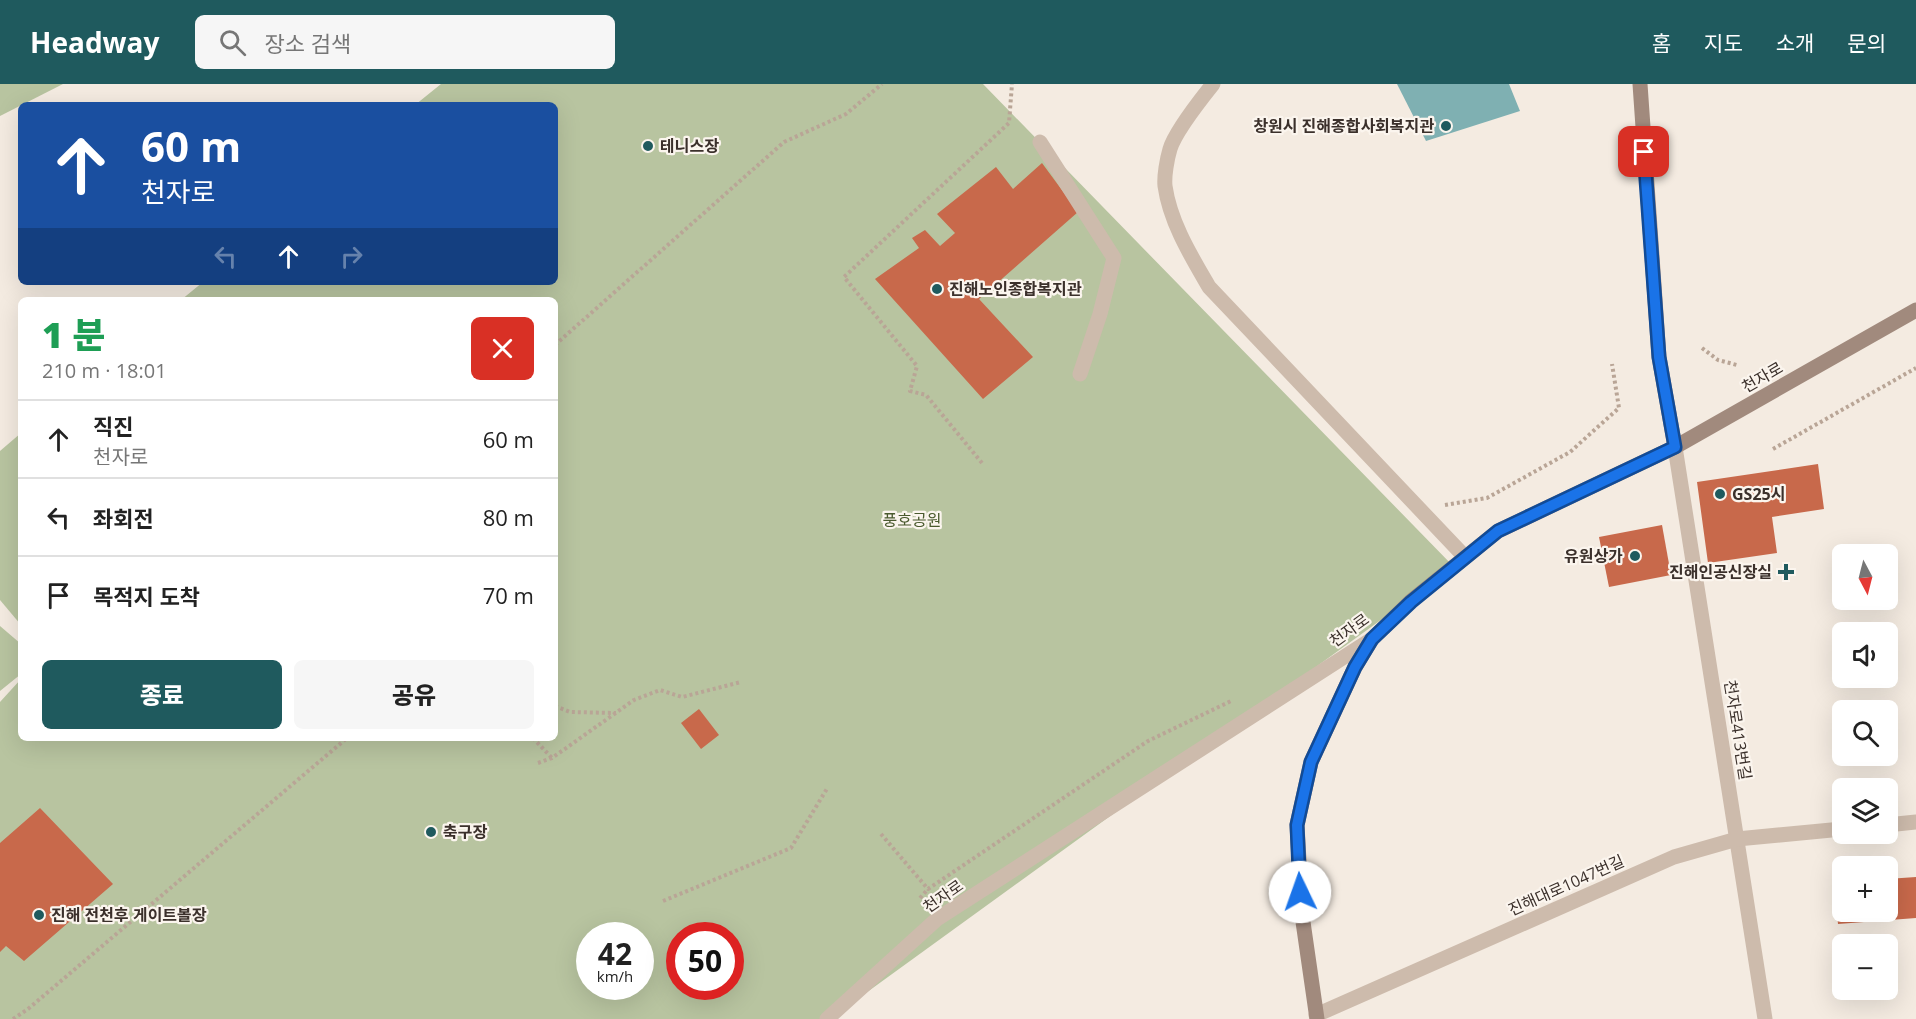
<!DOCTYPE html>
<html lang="ko">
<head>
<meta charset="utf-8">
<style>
	body { margin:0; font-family:"Open Sans","Noto Sans KR",sans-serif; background:#f6f6f6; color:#222; height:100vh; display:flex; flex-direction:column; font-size:22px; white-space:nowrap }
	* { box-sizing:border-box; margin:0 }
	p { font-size:20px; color:#767676 }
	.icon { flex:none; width:33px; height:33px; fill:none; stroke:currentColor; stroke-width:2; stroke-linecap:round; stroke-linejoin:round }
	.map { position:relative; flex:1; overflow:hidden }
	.drawer { position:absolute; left:18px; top:213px; width:540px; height:444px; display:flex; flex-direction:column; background:#fff; border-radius:9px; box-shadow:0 6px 24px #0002 }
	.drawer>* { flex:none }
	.hud { position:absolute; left:18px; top:18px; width:540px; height:183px; border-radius:9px; box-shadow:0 6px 24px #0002; background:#1a4fa0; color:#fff; overflow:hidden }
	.needle { width:39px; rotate:173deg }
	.tools { position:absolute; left:1832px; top:460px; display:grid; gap:12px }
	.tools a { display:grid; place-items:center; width:66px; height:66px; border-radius:9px; background:#fff; box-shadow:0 6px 24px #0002; font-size:30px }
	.speed { position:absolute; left:576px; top:838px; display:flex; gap:12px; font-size:30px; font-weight:700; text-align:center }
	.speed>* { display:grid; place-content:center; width:78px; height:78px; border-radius:50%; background:#fff; box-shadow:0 6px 24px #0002; line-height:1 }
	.speed small { font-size:15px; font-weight:400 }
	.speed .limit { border:9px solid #d22; background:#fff; color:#111 }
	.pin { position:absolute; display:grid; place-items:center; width:51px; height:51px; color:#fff; margin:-26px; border-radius:12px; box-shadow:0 3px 9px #0006 }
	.me { position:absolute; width:66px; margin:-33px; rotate:357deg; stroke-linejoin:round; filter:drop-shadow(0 0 4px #0008) }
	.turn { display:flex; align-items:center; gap:21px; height:126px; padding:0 24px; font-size:27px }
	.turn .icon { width:78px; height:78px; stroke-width:2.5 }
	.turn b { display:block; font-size:42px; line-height:51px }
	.lanes { display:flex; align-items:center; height:57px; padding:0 24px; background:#0003; justify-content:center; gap:30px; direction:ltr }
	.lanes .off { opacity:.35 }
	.round { display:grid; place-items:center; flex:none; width:63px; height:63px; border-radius:9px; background:#f6f6f6 }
	.summary { display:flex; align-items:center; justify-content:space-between; height:102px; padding:0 24px }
	h1 { font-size:36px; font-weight:800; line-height:45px; color:#1e9e55 }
	.primary-button { display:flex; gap:12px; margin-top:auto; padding:12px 24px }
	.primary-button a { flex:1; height:69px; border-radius:9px; background:#1f5a5e; color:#fff; font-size:24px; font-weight:800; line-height:69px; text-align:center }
	.primary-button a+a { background:#f6f6f6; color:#222 }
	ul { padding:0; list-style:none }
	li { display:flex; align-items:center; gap:18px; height:78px; padding:0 24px; border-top:2px solid #e0e0e0 }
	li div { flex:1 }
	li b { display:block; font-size:22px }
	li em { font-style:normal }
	header { display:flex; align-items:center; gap:36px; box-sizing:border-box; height:84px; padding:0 30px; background:#1f5a5e; color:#fff }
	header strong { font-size:28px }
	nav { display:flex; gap:33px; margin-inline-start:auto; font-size:21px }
	.search { width:420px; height:54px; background:#f6f6f6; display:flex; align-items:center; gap:15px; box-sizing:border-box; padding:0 21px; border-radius:9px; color:#767676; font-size:22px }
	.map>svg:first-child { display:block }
	.green { fill:#b8c4a0; fill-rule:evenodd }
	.water { fill:#7fb0b2 }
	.building { fill:#c8694b }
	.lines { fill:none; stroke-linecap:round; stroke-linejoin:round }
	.path { stroke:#b9a596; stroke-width:4; stroke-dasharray:3 3; stroke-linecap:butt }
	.minor { stroke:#cdbbac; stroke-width:15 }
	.secondary { stroke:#a18a7d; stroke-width:15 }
	.route-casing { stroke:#114b97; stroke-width:15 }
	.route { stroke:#1a73e8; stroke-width:10 }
	.poi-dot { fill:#1f5a5e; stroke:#fbf5ee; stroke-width:2 }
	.labels { text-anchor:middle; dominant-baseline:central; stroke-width:4.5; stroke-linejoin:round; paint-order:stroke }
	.poi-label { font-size:16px; font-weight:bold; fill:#3b302b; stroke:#fbf5ee; text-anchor:start }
	.street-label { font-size:16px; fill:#3b302b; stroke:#fbf5ee }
	.park-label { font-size:16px; fill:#4a5a2e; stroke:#fbf5ee }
</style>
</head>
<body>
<header>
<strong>Headway</strong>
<div class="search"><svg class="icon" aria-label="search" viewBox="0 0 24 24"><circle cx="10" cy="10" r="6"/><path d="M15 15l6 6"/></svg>장소 검색</div>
<nav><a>홈</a><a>지도</a><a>소개</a><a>문의</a></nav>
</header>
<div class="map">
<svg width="1916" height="935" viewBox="0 0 1916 935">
	<rect width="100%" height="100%" fill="#f4ebe1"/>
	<g class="green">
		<path d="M0 0H63L0 32Z"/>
		<path d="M441 0H983L1454 483 830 935H0V618L21 595V654H555V216H181L203 198H555V21H415ZM590 852H640V903H590ZM680 852H730V903H680Z"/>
		<path d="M21 349V541L0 516V367Z"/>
		<path d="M0 542 21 560V590L0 607Z"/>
	</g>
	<path class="water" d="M1397 0H1509L1520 27 1426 57Z"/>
	<g class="building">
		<path d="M1042 79 1078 128 979 215 1033 273 983 315 875 195 919 164 912 154 925 146 940 162 955 149 937 130 996 83 1013 105Z"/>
		<path d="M1818 380 1824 425 1772 433 1777 469 1708 479 1697 398Z"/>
		<path d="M1662 441 1671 491 1609 503 1599 453Z"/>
		<path d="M699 625 719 651 701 665 681 639Z"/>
		<path d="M40 724 113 800 24 877 6 862 0 868V759Z"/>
		<path d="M1916 793V834L1838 840 1834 799H1842V828H1887V795Z"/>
	</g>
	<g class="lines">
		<g class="path">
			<path d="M555 261 784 58 846 30 882 0"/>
			<path d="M1702 264 1718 276 1737 281"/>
			<path d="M1773 365 1916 284"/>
			<path d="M982 379 926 311 910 307 917 282 844 193 1009 39 1012 0"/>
			<path d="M1445 421 1487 414 1570 368 1619 324 1612 280"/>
			<path d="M555 622 570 628 616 629"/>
			<path d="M533 654 552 674"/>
			<path d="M538 679 552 674 634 616 660 606 682 613 741 598"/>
			<path d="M881 750 928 805 1148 657 1231 617"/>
			<path d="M920 814 928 805"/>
			<path d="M663 817 791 764 828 703"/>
			<path d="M13 935 28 925 347 654"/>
		</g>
		<g class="minor">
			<path d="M1213 0C1201 15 1175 48 1170 65 1167 75 1164 92 1165 102 1170 138 1191 172 1209 203L1465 473"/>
			<path d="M1040 58 1114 174 1100 230 1080 290"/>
			<path d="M1675 363 1765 935"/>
			<path d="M1887 741 1916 738"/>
			<path d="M1316 931 1674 773 1737 755 1842 745"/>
			<path d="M827 935 937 835 1372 555"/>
		</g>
		<g class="secondary">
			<path d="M1640 0 1659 273 1675 363"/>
			<path d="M1317 935 1302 831 1297 741 1311 678 1355 583 1372 555 1411 517 1498 447 1675 363 1916 226"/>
		</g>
	</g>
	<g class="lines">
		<defs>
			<path id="route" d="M1300 808 1297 741 1311 678 1355 583 1372 555 1411 518 1498 447 1675 363 1659 273 1644 68"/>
		</defs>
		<use href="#route" class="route-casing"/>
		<use href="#route" class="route"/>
	</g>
	<g class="poi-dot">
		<circle cx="1446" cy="42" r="6"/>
		<circle cx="648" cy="62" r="6"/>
		<circle cx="937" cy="205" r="6"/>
		<circle cx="1720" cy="410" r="6"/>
		<circle cx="1635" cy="472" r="6"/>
		<path d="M1783 479h6v6h6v6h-6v6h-6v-6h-6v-6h6z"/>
		<circle cx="431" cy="748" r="6"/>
		<circle cx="39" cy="831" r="6"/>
	</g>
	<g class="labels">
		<g class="poi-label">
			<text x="1434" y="42" text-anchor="end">창원시 진해종합사회복지관</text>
			<text x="660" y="62">테니스장</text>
			<text x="949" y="205">진해노인종합복지관</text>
			<text x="1732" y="410">GS25시</text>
			<text x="1623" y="472" text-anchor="end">유원상가</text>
			<text x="1772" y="488" text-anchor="end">진해인공신장실</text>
			<text x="443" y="748">축구장</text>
			<text x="51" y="831">진해 전천후 게이트볼장</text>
		</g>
		<g class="street-label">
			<text transform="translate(1762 293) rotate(-30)">천자로</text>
			<text transform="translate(1349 546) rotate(-36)">천자로</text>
			<text transform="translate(1738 646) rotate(81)">천자로413번길</text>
			<text transform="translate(1566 801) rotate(-24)">진해대로1047번길</text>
			<text transform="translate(943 812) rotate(-35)">천자로</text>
		</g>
		<g class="park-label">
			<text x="912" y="436">풍호공원</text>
		</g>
	</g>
</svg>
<div class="tools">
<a><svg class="needle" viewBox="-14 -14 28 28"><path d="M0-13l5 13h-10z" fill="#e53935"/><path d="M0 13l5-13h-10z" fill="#767676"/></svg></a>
<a><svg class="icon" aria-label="sound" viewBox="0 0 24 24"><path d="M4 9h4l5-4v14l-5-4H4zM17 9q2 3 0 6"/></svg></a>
<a><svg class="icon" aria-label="search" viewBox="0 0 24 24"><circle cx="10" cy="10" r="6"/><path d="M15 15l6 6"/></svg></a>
<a><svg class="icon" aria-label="layers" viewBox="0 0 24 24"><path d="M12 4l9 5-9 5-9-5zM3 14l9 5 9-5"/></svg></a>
<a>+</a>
<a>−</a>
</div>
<div class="speed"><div>42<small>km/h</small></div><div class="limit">50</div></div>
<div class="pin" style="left:1644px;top:68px;background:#d93025"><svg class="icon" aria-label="arrive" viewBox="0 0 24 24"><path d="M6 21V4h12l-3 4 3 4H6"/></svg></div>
<svg class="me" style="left:1300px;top:808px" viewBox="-20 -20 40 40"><circle r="19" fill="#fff"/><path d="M0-13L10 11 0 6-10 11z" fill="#1a73e8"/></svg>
<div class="hud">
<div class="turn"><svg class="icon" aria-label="ahead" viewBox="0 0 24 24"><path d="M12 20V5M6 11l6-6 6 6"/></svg><div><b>60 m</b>천자로</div></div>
<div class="lanes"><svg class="icon off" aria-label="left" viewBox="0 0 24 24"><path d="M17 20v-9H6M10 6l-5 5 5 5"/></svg><svg class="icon" aria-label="ahead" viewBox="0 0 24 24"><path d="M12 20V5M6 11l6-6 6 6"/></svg><svg class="icon off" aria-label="right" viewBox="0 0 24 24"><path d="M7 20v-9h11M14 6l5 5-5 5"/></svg></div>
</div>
<section class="drawer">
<div class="summary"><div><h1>1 분</h1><p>210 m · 18:01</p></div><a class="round" style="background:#d93025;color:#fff"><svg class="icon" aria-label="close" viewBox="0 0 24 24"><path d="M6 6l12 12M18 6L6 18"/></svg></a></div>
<ul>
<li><svg class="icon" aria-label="ahead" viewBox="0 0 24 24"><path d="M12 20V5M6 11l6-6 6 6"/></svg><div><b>직진</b><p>천자로</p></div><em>60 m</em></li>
<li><svg class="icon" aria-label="left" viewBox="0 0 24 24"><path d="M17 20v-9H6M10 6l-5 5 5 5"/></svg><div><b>좌회전</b></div><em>80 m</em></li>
<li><svg class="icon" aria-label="arrive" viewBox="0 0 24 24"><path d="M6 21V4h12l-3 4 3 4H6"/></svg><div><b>목적지 도착</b></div><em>70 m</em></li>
</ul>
<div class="primary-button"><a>종료</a><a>공유</a></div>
</section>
</div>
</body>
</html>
